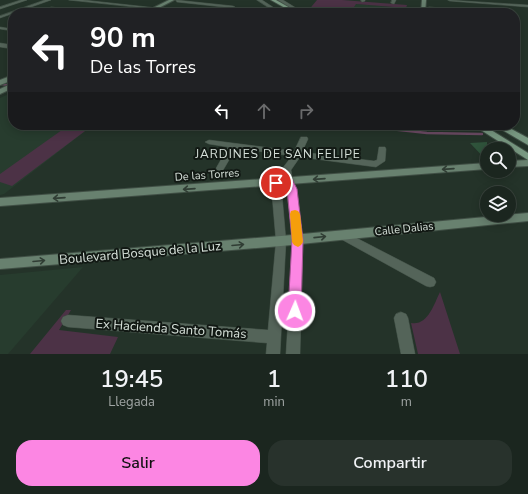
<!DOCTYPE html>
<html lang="es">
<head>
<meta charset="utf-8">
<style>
	body { margin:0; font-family:"Nunito Sans",sans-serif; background:#28322c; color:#f1f3f6; height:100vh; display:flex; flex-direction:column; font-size:15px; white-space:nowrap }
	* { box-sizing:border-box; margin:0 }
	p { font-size:13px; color:#a0a5a4 }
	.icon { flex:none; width:22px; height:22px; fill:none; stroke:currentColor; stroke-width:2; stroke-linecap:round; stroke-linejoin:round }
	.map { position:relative; height:354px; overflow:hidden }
	.details { display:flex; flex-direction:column; background:#1b261f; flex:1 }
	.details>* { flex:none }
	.banner { position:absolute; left:8px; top:8px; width:512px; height:122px; border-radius:16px; box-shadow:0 2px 10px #0003,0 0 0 1px #39433d; background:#202124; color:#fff; overflow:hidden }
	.controls { position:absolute; left:480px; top:142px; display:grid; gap:8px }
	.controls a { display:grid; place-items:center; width:36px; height:36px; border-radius:50%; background:#1b261f; box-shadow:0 2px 10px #0003,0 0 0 1px #39433d; font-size:20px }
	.pin { position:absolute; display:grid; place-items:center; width:34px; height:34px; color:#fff; margin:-17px; border:2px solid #fff; border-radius:50%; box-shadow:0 1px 4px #0007 }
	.me { position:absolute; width:44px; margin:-22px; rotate:2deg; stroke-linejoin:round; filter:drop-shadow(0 0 3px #0008) }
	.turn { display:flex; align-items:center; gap:14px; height:84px; padding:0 16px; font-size:18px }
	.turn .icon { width:52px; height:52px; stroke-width:2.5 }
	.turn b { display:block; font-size:28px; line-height:34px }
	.lanes { display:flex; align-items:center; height:38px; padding:0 16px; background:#0003; justify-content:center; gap:20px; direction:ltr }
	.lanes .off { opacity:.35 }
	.eta { display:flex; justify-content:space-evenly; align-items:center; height:68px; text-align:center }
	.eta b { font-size:24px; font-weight:600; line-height:28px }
	.action { display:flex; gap:8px; margin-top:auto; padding:8px 16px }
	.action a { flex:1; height:46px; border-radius:16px; background:#fc86e3; color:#111; font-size:16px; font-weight:600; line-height:46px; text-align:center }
	.action a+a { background:#28322c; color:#f1f3f6 }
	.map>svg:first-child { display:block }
	.built { fill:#273c2e }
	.green { fill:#4c3246 }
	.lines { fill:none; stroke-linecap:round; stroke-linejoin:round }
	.stream-far1 { stroke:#6c4b64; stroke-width:2 }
	.stream { stroke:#6c4b64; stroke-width:2.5 }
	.building { fill:#2f533b }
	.street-casing { stroke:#404f45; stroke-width:1 }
	.secondary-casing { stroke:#404f45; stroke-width:2 }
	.primary-casing { stroke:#404f45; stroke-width:2 }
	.street { fill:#546459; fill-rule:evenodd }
	.secondary { fill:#68816f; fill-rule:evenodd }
	.primary { fill:#789881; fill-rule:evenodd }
	.oneway { stroke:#303d34 }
	.route { fill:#fc86e3; stroke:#a45794 }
	.slow { fill:#f59e0b }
	.labels { text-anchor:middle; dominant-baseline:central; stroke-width:4; stroke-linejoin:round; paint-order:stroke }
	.street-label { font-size:11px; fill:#d6e0d9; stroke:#121914 }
	.neighbourhood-label { font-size:12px; letter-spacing:1px; fill:#d6e0d9; stroke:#121914 }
	.near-street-label { font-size:13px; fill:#d6e0d9; stroke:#121914 }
</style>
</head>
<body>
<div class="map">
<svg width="528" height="354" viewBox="0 0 528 354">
	<rect width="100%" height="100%" fill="#243329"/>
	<g class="built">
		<path d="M355 4 406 8V10L415 11V13H350Z"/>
		<path d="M13 92V125H93L4 194 0 195V98Z"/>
		<path d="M83 267 8 354H0V275Z"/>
	</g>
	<g class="green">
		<path d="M317 0H342L407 5 406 8 356 4 350 13 307 12Z"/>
		<path d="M69 125H93L12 186 0 182V174Z"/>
		<path d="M440 292 460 354H418L411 323C428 326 434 304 440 292Z"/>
		<path d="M66 310H71L59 330 118 337 110 354H30Z"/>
	</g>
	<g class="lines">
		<path class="stream-far1" d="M0 84 13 86"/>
		<path class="stream" d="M353 125 427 133 482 134"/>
	</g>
	<path class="building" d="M487 142V161L470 143Z"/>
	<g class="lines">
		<defs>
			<g id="street">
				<path d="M21 0H27L0 9V7Z"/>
				<path d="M45 0H51L0 18V16Z"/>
				<path d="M69 0H83L157 8 155 9Z"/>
				<path d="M176 0 233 6 235 7 233 8 177 2Z"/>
				<path d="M257 0H262L282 13H277Z"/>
				<path d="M278 0H283L301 11 299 13H294L296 11Z"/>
				<path d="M361 0H365V1L362 2Z"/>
				<path d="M392 0H396L394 4 391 3Z"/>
				<path d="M448 0 528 5V7L450 1Z"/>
				<path d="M51 7 95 12 97 13H84L50 9Z"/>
				<path d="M429 7 489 12 491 13 428 9Z"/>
				<path d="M161 8 199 12 201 13 160 10Z"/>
				<path d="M0 27 13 29V31L0 29Z"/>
				<path d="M0 43 13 45V49L0 47Z"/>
				<path d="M301 137H307L308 139 302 152 374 161 377 160 379 147H385L386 149 385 161 376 167 300 157 291 170 303 239 300 354H286L293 239 285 179 281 183 286 241 280 354H266L267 343 68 327 63 325 61 321 63 317 68 315 268 330 276 241 271 183 292 156 236 148 222 172 218 175 214 172 228 147 209 144 205 142 209 140 294 151Z"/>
				<path d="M343 231 434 278 436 282 434 286 430 287 426 286 339 238 338 235 339 232Z"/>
				<path d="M401 312 406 314 408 318 415 354H401L394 318 396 314Z"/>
			</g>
			<g id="secondary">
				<path d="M169 0H174L149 13H143Z"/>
				<path d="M422 0H426L425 13H421Z"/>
				<path d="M13 75V80L0 85V80Z"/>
				<path d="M13 83V88L0 94V89Z"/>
				<path d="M528 160V166L509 167V161Z"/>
				<path d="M487 163V169L0 206V198Z"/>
				<path d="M528 213V221L281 246 0 269V259L281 236Z"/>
			</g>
			<g id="primary">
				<path d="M271 0H276L299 13H294Z"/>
				<path d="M473 125H483L528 153V160Z"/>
				<path d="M494 125H504L528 138V145Z"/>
			</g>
		</defs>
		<use href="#street" class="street-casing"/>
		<use href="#secondary" class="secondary-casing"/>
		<use href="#primary" class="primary-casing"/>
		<use href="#street" class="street"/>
		<use href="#secondary" class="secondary"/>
		<use href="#primary" class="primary"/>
	</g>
	<defs><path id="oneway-shaft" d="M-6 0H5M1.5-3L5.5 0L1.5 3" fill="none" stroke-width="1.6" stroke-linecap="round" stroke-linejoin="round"/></defs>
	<g class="oneway">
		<use href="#oneway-shaft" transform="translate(448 169) rotate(176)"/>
		<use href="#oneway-shaft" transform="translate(319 179) rotate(176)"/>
		<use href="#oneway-shaft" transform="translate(189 189) rotate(176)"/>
		<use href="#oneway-shaft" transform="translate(59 198) rotate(176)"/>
		<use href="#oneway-shaft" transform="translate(320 237) rotate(-6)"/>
		<use href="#oneway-shaft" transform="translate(238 245) rotate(-5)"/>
		<use href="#oneway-shaft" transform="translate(39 261) rotate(-5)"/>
	</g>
	<path class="route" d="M289 179H292L297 189 303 240 301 311 299 315 295 317 290 315 288 311 292 240 287 189 286 185 276 186 272 183 276 180Z"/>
	<path class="slow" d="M295 210 298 211 300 214 303 242 301 245 298 247 294 245 292 242 290 214 291 211Z"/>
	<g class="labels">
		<g class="street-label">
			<text transform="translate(207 175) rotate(-4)">De las Torres</text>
			<text transform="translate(404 229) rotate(-6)">Calle Dalias</text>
		</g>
		<g class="neighbourhood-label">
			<text x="278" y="154">JARDINES DE SAN FELIPE</text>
		</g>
		<g class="near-street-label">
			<text transform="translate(140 253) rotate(-5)">Boulevard Bosque de la Luz</text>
			<text transform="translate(171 329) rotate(4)">Ex Hacienda Santo Tomás</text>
		</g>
	</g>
</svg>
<div class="controls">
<a><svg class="icon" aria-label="search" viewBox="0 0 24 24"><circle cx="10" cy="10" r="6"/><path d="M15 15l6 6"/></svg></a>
<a><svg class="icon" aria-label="layers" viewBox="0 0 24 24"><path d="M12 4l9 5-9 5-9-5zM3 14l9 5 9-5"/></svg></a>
</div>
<div class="pin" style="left:276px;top:183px;background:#d93025"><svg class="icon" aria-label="arrive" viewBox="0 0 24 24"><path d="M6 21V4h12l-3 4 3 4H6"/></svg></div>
<svg class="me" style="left:295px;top:311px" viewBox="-20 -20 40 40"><circle r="17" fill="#fc86e3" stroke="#fff" stroke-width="3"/><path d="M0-11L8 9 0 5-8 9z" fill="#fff"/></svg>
<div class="banner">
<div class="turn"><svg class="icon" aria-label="left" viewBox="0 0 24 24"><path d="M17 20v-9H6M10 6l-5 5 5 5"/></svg><div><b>90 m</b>De las Torres</div></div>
<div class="lanes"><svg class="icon" aria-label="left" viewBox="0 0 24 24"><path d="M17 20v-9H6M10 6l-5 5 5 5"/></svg><svg class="icon off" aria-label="ahead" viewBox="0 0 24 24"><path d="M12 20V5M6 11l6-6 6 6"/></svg><svg class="icon off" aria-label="right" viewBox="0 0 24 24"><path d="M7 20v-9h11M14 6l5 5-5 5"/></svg></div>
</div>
</div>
<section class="details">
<div class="eta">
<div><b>19:45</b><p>Llegada</p></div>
<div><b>1</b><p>min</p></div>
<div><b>110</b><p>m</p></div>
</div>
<div class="action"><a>Salir</a><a>Compartir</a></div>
</section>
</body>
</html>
